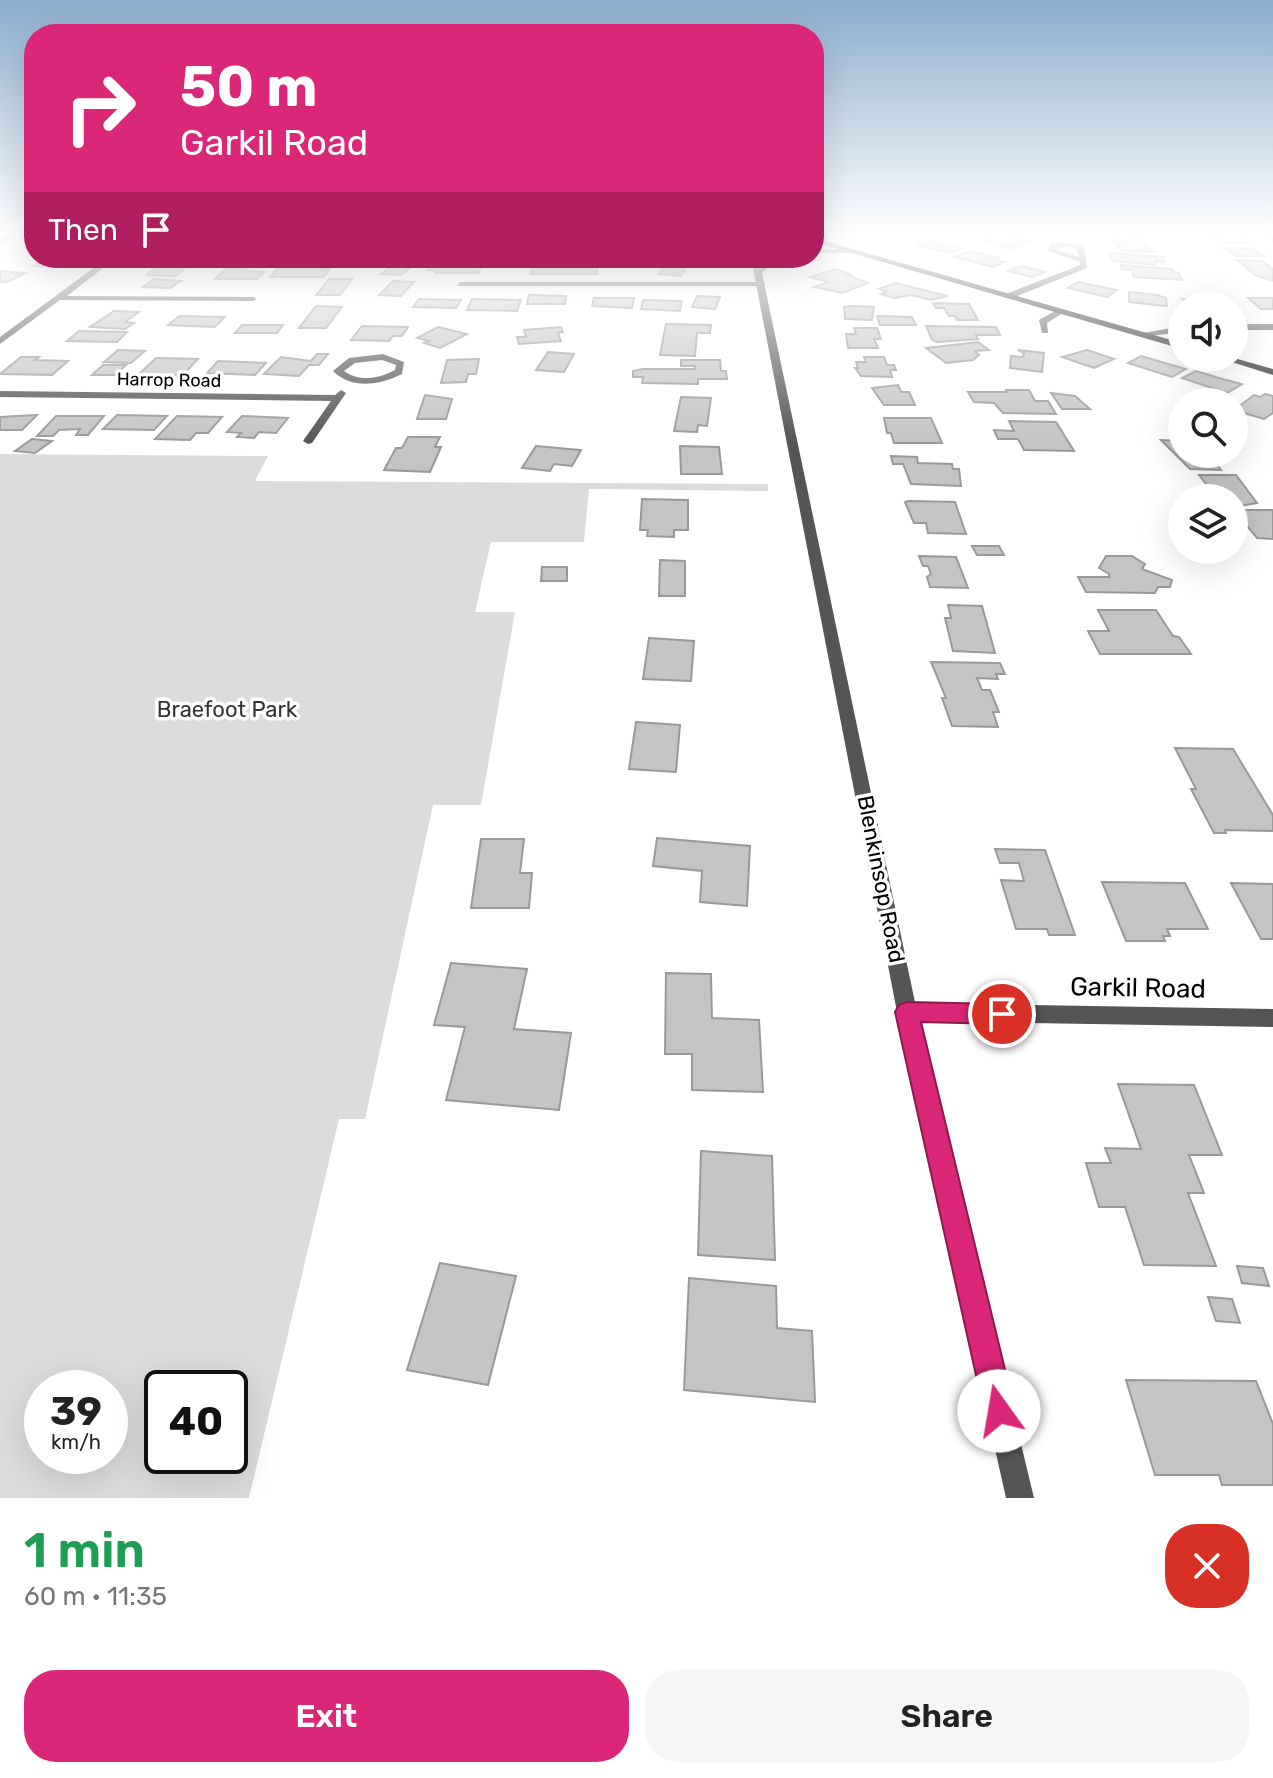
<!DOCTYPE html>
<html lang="en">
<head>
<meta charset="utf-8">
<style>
	body { margin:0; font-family:Rubik,sans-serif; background:#f6f6f6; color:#222; height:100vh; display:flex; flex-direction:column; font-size:30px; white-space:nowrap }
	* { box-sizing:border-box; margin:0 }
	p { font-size:26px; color:#767676 }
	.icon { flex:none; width:44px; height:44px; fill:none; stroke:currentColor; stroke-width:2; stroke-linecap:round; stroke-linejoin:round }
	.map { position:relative; height:1498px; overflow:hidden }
	.sheet { display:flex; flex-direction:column; background:#fff; flex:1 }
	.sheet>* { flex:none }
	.hud { position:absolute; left:24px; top:24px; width:800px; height:244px; border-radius:32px; box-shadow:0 8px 32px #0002; background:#db2777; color:#fff; overflow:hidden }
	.fabs { position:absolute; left:1168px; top:292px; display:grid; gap:16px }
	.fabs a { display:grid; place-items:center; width:80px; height:80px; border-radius:50%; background:#fff; box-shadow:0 8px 32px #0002; font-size:40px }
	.speed { position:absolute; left:24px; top:1370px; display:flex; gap:16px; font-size:40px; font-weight:700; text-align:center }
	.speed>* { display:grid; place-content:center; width:104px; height:104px; border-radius:50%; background:#fff; box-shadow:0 8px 32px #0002; line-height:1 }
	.speed small { font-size:20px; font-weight:400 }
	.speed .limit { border:4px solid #111; border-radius:12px; background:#fff; color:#111 }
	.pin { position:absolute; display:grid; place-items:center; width:68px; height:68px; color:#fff; margin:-34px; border:4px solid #fff; border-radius:50%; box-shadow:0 2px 8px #0007 }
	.me { position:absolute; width:88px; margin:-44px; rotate:347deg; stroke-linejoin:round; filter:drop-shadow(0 0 6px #0008) }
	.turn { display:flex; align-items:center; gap:28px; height:168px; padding:0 24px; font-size:36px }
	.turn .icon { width:104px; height:104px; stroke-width:2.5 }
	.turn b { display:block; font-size:56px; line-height:68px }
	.then { display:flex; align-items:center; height:76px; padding:0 24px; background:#0003; gap:16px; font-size:30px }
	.round { display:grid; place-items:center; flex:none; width:84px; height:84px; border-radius:32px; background:#f6f6f6 }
	.headline { display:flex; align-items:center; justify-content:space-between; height:136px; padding:0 24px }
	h1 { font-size:48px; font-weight:600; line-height:60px; color:#1e9e55 }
	.action { display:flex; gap:16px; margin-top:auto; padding:16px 24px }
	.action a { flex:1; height:92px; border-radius:32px; background:#db2777; color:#fff; font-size:32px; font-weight:600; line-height:92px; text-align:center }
	.action a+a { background:#f6f6f6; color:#222 }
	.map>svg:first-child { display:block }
	.green { fill:#dcdcdc; fill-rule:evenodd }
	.building { fill:#c4c4c4; stroke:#999; stroke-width:2 }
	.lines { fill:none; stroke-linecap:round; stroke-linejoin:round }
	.minor { fill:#555; fill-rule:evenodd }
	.tertiary { fill:#555; fill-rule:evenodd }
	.secondary { fill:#222; fill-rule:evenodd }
	.route { fill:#db2777; stroke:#8e194d; stroke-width:2 }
	.labels { text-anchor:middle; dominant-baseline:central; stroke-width:7; stroke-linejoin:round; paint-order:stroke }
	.far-street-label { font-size:18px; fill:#000; stroke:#fff }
	.park-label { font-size:22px; fill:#333; stroke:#fff }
	.street-label { font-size:22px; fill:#000; stroke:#fff }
	.near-street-label { font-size:26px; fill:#000; stroke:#fff }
</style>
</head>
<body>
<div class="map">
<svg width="1273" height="1498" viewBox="0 0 1273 1498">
	<rect width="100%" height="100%" fill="#fff"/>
	<path class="green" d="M0 454 268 456 255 481 768 484V491L589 489 584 542H491L475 612H515L481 805H433L365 1119H339L249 1498H0ZM110 1388V1456H42V1388ZM230 1388V1456H162V1388Z"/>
	<g class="building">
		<path d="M998 234 1029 241 1010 249 982 240Z"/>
		<path d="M1212 236H1239L1246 242 1221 243Z"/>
		<path d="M1128 238H1140L1154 252 1122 251 1111 240 1130 241Z"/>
		<path d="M928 241 962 249 951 253 917 245Z"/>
		<path d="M1222 248H1253L1264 256H1236Z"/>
		<path d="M969 251 999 258 996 260 1005 262 993 267 954 257Z"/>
		<path d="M1110 253 1164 257 1165 262 1155 261 1156 265 1112 261Z"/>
		<path d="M48 258H70L55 267 34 266Z"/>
		<path d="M1237 260 1262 261 1273 269V281L1255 275Z"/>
		<path d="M161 263H190L176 276 147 275Z"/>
		<path d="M431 265 482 266 478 273H435L436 270H428Z"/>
		<path d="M1121 265 1172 269 1174 272 1179 273 1182 280 1134 277 1132 270 1122 269Z"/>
		<path d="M391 266 410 268 401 275 381 274Z"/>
		<path d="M664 266 686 267 681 276 659 274Z"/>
		<path d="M1022 266 1045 272 1032 277 1008 271Z"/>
		<path d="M227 268H248L244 271 264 272 257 279H215Z"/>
		<path d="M278 268 330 269 323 277H270Z"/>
		<path d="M532 268H597V274H530Z"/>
		<path d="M835 269 850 274 848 275 868 283 843 293 814 287 829 282 810 277Z"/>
		<path d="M0 271 26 273 7 282H0Z"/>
		<path d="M154 279 181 281 170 288 143 287Z"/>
		<path d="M329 279H352L340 295H316Z"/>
		<path d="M393 281 414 282 401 296 379 295Z"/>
		<path d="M1078 282 1117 290 1107 297 1068 288Z"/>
		<path d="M896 283 911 287 948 296 931 300 911 295 894 298 881 294 887 292 879 289Z"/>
		<path d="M1129 292 1157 295 1166 298 1167 306 1129 302Z"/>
		<path d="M529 295 566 296 565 304H527Z"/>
		<path d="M1204 295 1221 296 1230 305 1189 306 1182 299H1208Z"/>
		<path d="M697 296 720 297 715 309 692 307Z"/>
		<path d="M594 298H634L632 308 592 306Z"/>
		<path d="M1248 298H1273V309H1261Z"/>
		<path d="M419 299 461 300 456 308 413 307Z"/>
		<path d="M472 299 521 300 517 311 467 310Z"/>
		<path d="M643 300 682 301 680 311 641 309Z"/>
		<path d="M933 303 969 304 978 320H957L955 316H949L944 308H936Z"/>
		<path d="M316 306 342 307 326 328H299Z"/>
		<path d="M854 306 874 307 872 320 845 319 844 307Z"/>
		<path d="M114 311 139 312 125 322 134 323 125 329 90 327Z"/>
		<path d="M179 316 225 317 215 327 168 325Z"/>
		<path d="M877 316 912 317 916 325H880Z"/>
		<path d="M666 324 711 325 710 333H697L695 356 660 355Z"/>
		<path d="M242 325H283L277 333H235Z"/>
		<path d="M362 326 408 327 402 336H393L389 341 351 340Z"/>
		<path d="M926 326 996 327 1000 335H976L978 339 937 342 932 340Z"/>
		<path d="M438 327 467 334 440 348 424 343 429 341 417 338Z"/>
		<path d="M561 327 563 332 558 333 561 341 519 344 517 337H526L524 330Z"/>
		<path d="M854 328H877L881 339H874L878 348H848L846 334H856Z"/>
		<path d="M79 331 127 332 117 342 67 341Z"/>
		<path d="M978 342 989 350 975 351 979 355 973 360 946 363 926 348Z"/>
		<path d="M118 350 145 351 131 363 104 362Z"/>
		<path d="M1018 350 1044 353 1042 372 1010 368 1011 356 1023 357 1024 353Z"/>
		<path d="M1087 350 1114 359 1094 368 1062 357Z"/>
		<path d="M548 352 574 354 564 372 536 370Z"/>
		<path d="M317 354H328L319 365H309L299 376 264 374 281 357 311 361Z"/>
		<path d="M1141 356 1158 361 1186 369 1172 377 1128 363Z"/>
		<path d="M21 357H39L35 360 68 361 52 375 0 374Z"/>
		<path d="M864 357H884L887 365H894L896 370H890L892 377 861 376 855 368H858L856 362H866Z"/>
		<path d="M156 358 198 359 182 376 138 375Z"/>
		<path d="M479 359 476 374H468L466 382 441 383 447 360Z"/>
		<path d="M681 360H720L721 371H726L727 379H698V384L642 383 643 377H633V371L643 369H695V366H681Z"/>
		<path d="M218 361 266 363 255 375 207 373Z"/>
		<path d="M103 365H126L115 375H92Z"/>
		<path d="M1196 371 1219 378 1242 384 1227 393 1182 378Z"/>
		<path d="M898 385 901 392H909L915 405H884L872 388Z"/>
		<path d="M1006 390H1029L1035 401H1048L1056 414 1003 413 994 403 974 402 968 392H1007Z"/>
		<path d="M1051 393 1075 396 1090 409H1062Z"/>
		<path d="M1265 394 1273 396V413L1264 419 1234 410 1254 395 1260 397Z"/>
		<path d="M425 395 452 399 446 419H417Z"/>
		<path d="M681 397 711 398 707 426 698 425 697 432 674 431Z"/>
		<path d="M37 415 22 430H0V417Z"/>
		<path d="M117 415 167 416 154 430 103 429Z"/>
		<path d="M56 416H104L88 435H76L80 429 59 430 53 436H37Z"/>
		<path d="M177 416 222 417 208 433H196L190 440 155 439Z"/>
		<path d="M242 416 288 418 276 433 259 432 254 438 237 437 241 433 227 432Z"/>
		<path d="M884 418H931L942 443H894L891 433H887Z"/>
		<path d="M1009 421 1056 422 1074 451 1024 450 1018 439H998L994 430 1014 431Z"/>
		<path d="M408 437H440L435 447H441L430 472 384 470 396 448H402Z"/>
		<path d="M32 439 52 441 35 453 15 451Z"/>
		<path d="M1161 440 1182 441V454H1209L1221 470 1190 469Z"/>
		<path d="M536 446 581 450 572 466 554 464 550 471 522 468Z"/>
		<path d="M680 446 719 447 722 474H681Z"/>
		<path d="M891 456 917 457 918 463 952 464 953 469H959L961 486 911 484 903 464H893Z"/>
		<path d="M1199 475H1236L1257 503 1234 507V498H1217Z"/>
		<path d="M642 499 688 500V530H674V537L647 536 648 530H640Z"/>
		<path d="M908 501 955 502 966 534 928 533 926 523H914L905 502Z"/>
		<path d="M1234 510H1273V539L1257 538Z"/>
		<path d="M972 546H999L1004 555H977Z"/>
		<path d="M919 556 956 557 968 588 930 587 927 577 931 574 928 566H923Z"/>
		<path d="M1106 556H1132L1145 564 1142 569 1172 580 1170 587H1158L1155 593 1086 592 1078 577H1109V574L1099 568Z"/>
		<path d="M660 560 685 561V596H659Z"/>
		<path d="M542 567H567V581H541Z"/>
		<path d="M948 605 982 606 995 653 953 651 945 618H951Z"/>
		<path d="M1098 610H1156L1173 636 1179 637 1191 654H1100L1088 631H1109Z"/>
		<path d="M649 638 694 641 691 681 643 679Z"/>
		<path d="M931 662 1000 663 1005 674H996L998 679 977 678 982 690H990L999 712H993L998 727 952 726 942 698H946Z"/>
		<path d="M636 722 680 725 676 772 629 769Z"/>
		<path d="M1175 748 1233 749 1273 815V831L1225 830 1226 833H1214L1191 789H1196Z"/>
		<path d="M657 838 750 846 747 906 700 902 702 871 653 866Z"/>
		<path d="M481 839H524L520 873H532L529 908H471Z"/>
		<path d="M995 849 1045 850 1075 935H1049L1047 929H1016L1001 880 1024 881 1019 863H1000Z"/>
		<path d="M1102 882 1185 883 1208 929H1167L1170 936H1163L1165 941H1126Z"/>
		<path d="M1231 883 1273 884V939H1261Z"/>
		<path d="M451 963 527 969 514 1029 571 1033 559 1110 446 1100 465 1027 434 1025Z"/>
		<path d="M666 973 711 974 712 1018 759 1020 763 1092 692 1090V1054H665Z"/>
		<path d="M1118 1084 1194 1085 1222 1155H1189L1204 1193H1188L1216 1266 1144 1265 1125 1207H1099L1086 1163H1111L1105 1148 1141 1149Z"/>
		<path d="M701 1151 772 1156 775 1260 698 1255Z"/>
		<path d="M440 1263 516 1276 488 1385 407 1370Z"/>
		<path d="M1237 1266 1263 1268 1269 1286 1242 1283Z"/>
		<path d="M689 1278 776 1286 777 1328 812 1331 815 1402 684 1390Z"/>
		<path d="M1208 1297 1232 1299 1240 1323 1216 1321Z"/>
		<path d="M1126 1380 1256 1381 1273 1424V1485H1222L1219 1475H1155Z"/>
	</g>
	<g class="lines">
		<g class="minor">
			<path d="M11 234H20L0 243V238Z"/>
			<path d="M1259 234H1268L1273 237V242Z"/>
			<path d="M1066 242 1084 246 1087 268 1012 298H1006V294L1080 265V262L1048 251 1050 244ZM1066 246 1077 249 1079 257 1056 250Z"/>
			<path d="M107 258H116L67 296 253 297 257 299 253 301 60 300 0 344V337Z"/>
			<path d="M460 282H762L766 284 762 286H457Z"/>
			<path d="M1059 309 1066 311 1047 323 1048 333H1042L1039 320Z"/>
			<rect x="1234" y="324" width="39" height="6"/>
			<path d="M1182 326V332L1142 337 1138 334Z"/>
			<path d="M383 354 404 362 402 374C380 385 352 390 333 371L349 358ZM382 360 396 365 395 370C378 379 360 382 344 371L355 363Z"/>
			<path d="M0 391 335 395 341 390 346 393 312 443 308 444 303 441 331 401 0 397Z"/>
			<path d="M907 1003 1273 1009V1027L907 1021 900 1018 897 1012 900 1006Z"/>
		</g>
		<g class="tertiary">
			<path d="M814 249H851L855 251 851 253H814Z"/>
			<path d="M751 258H759L760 266 769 258H778L762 273 917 1012 1034 1498H1006L897 1012Z"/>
		</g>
		<g class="secondary">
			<path d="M814 238 1182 343V349L814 242Z"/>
			<path d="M1219 358H1234L1273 369V375Z"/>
		</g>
	</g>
	<linearGradient id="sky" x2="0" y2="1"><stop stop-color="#8cadcc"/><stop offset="0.53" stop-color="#fff"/><stop offset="1" stop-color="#fff" stop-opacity="0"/></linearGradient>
	<rect width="1273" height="443" fill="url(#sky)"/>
	<path class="route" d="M907 1002 1002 1004 1010 1007 1014 1014 1010 1021 1002 1024 921 1022 1015 1411 1010 1422 999 1426 988 1422 984 1411 895 1012 899 1005Z"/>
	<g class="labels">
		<g class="far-street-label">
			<text transform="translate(169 380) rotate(1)">Harrop Road</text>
		</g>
		<g class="park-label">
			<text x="227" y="709">Braefoot Park</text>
		</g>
		<g class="street-label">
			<text transform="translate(881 879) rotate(79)">Blenkinsop Road</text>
		</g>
		<g class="near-street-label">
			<text transform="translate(1138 988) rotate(1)">Garkil Road</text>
		</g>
	</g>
</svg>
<div class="fabs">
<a><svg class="icon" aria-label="sound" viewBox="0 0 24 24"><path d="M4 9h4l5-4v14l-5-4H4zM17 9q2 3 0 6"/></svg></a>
<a><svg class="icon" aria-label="search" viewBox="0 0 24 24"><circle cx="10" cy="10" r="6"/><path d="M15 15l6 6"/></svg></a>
<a><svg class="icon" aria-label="layers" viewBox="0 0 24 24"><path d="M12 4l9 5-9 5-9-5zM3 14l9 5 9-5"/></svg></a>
</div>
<div class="speed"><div>39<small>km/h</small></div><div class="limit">40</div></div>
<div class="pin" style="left:1002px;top:1014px;background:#d93025"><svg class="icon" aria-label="arrive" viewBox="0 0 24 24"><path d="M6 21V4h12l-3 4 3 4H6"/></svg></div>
<svg class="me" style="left:999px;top:1411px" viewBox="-20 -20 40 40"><circle r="19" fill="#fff"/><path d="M0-13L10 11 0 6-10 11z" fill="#db2777"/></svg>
<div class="hud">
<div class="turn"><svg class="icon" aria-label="right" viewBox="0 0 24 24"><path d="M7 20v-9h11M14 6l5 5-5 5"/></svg><div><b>50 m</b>Garkil Road</div></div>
<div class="then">Then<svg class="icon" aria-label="arrive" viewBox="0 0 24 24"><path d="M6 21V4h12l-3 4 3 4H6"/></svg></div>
</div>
</div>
<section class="sheet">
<div class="headline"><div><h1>1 min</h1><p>60 m · 11:35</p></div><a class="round" style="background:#d93025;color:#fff"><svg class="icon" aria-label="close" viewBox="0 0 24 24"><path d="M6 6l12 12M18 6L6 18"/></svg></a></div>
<div class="action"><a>Exit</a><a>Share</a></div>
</section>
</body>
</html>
